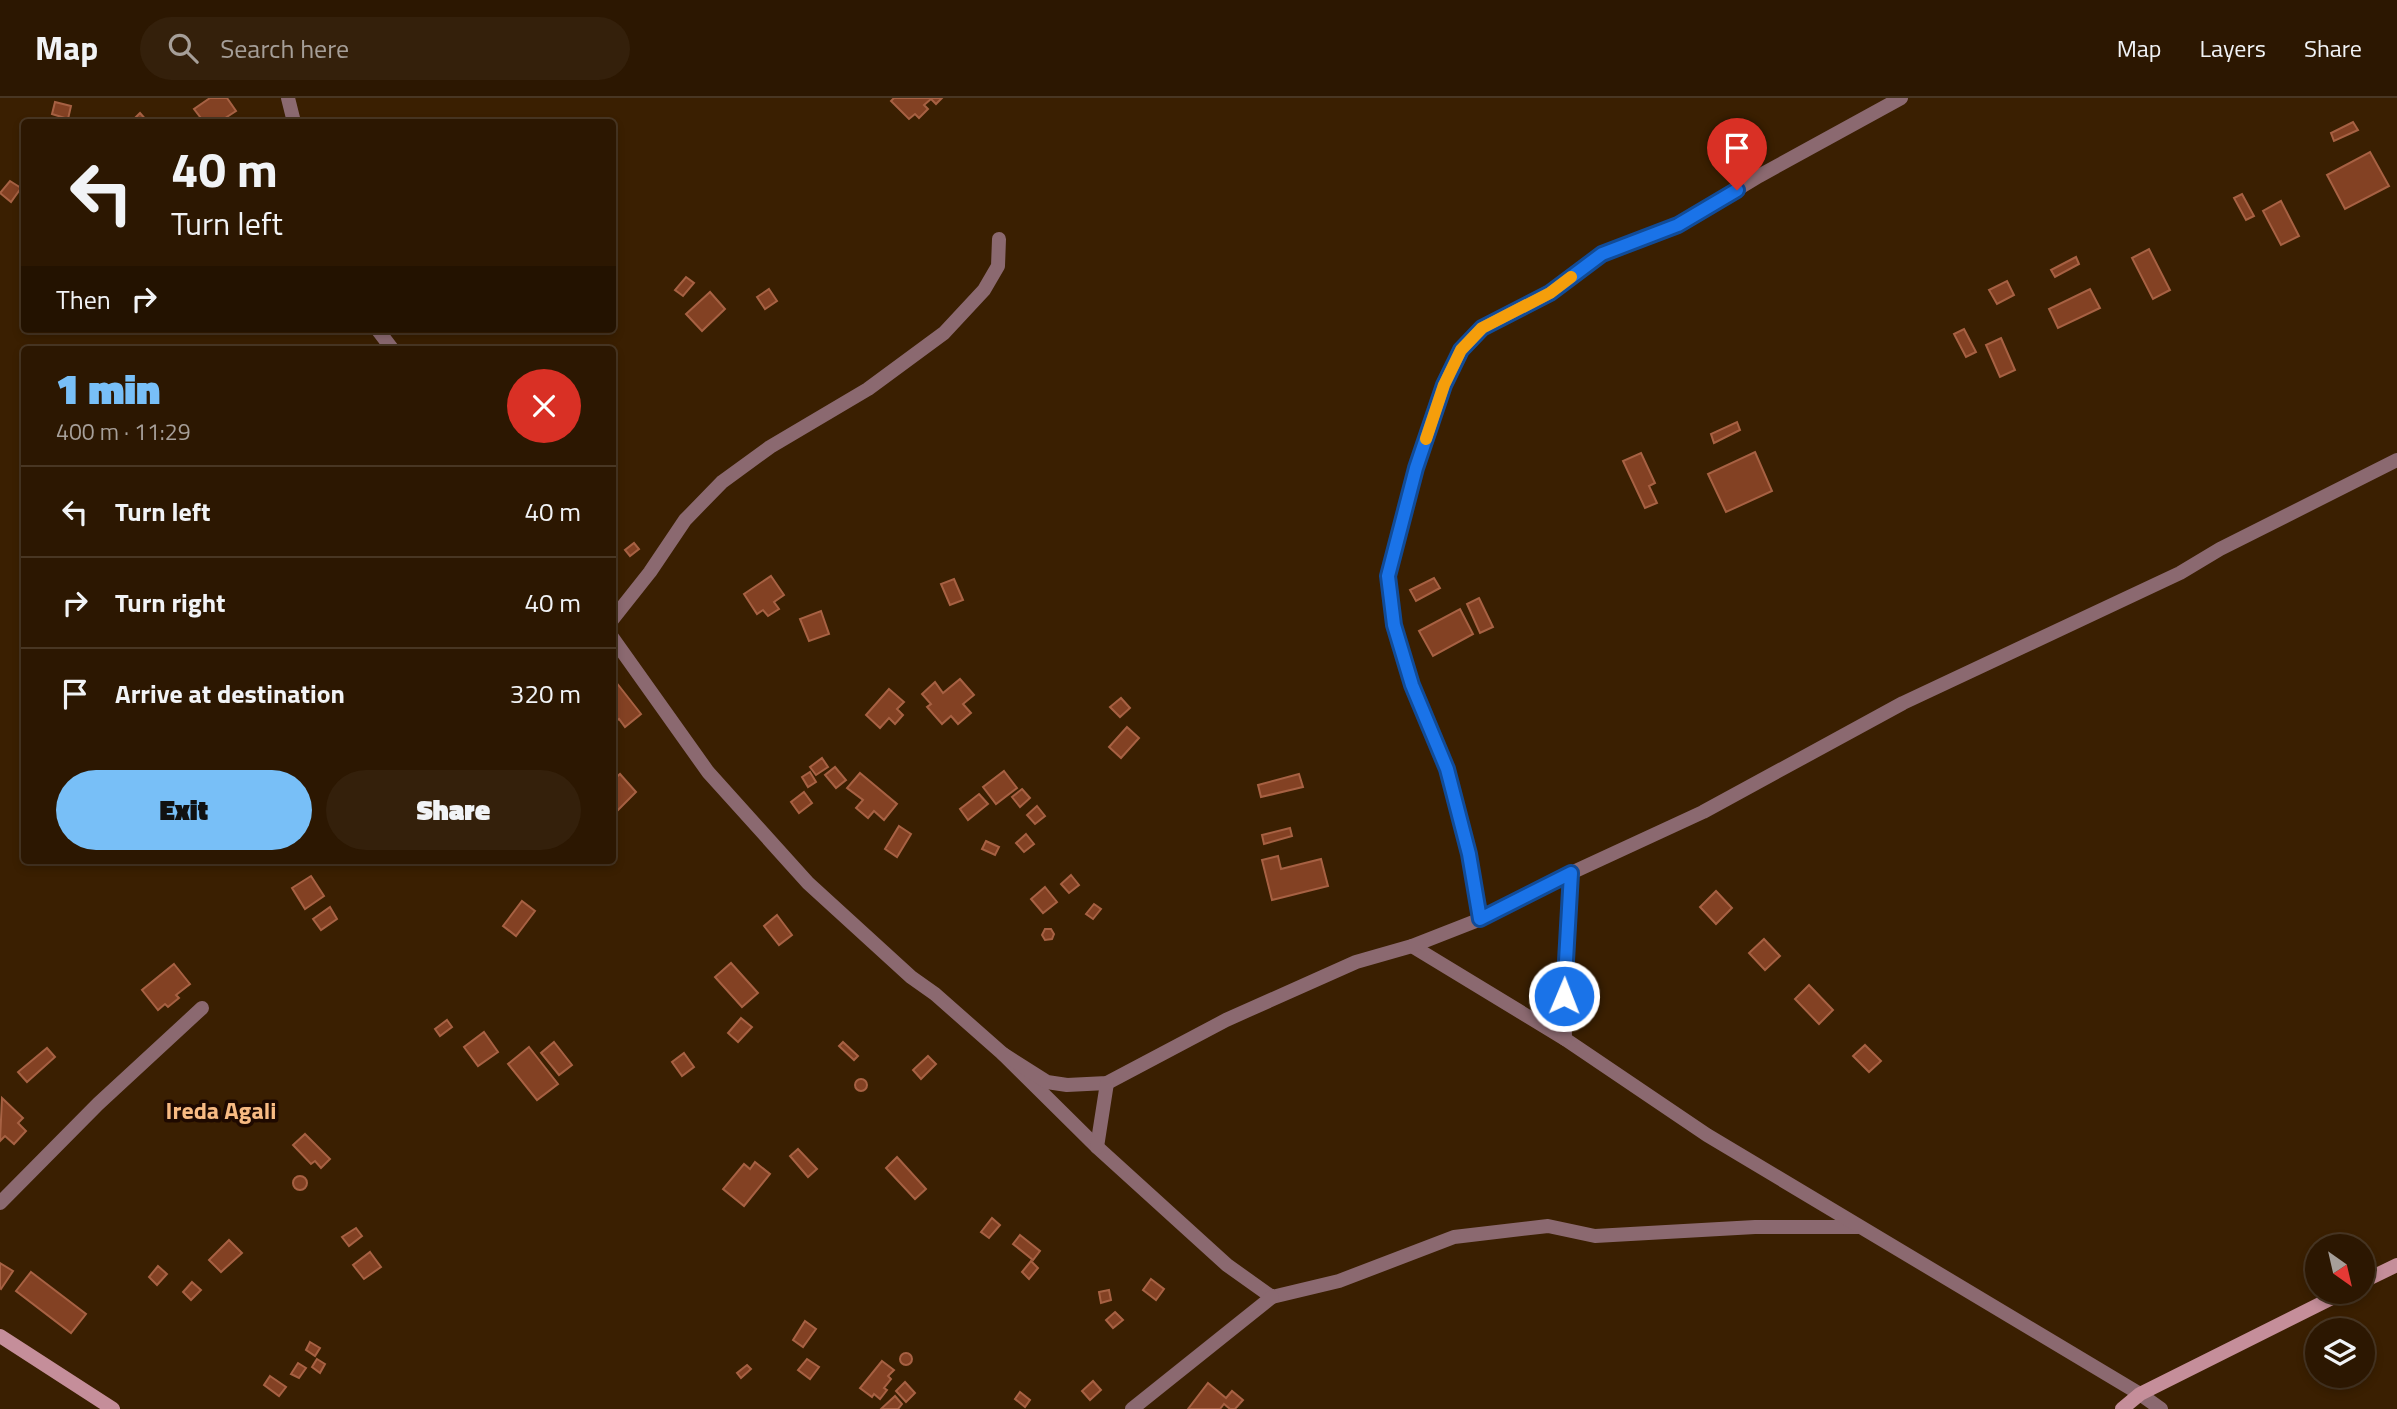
<!DOCTYPE html>
<html lang="en">
<head>
<meta charset="utf-8">
<style>
	body { margin:0; font-family:"Titillium Web",sans-serif; background:#34200b; color:#f1f3f6; height:100vh; display:flex; flex-direction:column; font-size:26px; white-space:nowrap }
	* { box-sizing:border-box; margin:0 }
	p { font-size:23px; color:#a69f99 }
	.icon { flex:none; width:38px; height:38px; fill:none; stroke:currentColor; stroke-width:2; stroke-linecap:round; stroke-linejoin:round }
	.map { position:relative; flex:1; overflow:hidden }
	.sheet { position:absolute; left:21px; top:248px; width:595px; height:518px; display:flex; flex-direction:column; background:#2c1701; border-radius:7px; box-shadow:0 4px 10px #0003,0 0 0 2px #483623 }
	.sheet>* { flex:none }
	.banner { position:absolute; left:21px; top:21px; width:595px; height:214px; border-radius:7px; box-shadow:0 4px 10px #0003,0 0 0 2px #483623; background:#2c1701; color:#f1f3f6; overflow:hidden }
	.needle { width:46px; rotate:146deg }
	.controls { position:absolute; left:2305px; top:1136px; display:grid; gap:14px }
	.controls a { display:grid; place-items:center; width:70px; height:70px; border-radius:50%; background:#2c1701; box-shadow:0 4px 10px #0003,0 0 0 2px #483623; font-size:35px }
	.pin { position:absolute; display:grid; place-items:center; width:60px; height:60px; color:#fff; margin:-72px -30px; border-radius:50% 50% 50% 0; rotate:-45deg; box-shadow:0 0 7px #0007 }
	.pin .icon { rotate:45deg }
	.me { position:absolute; width:77px; margin:-38px; rotate:1deg; stroke-linejoin:round; filter:drop-shadow(0 0 5px #0008) }
	.turn { display:flex; align-items:center; gap:24px; height:147px; padding:0 35px; font-size:32px }
	.turn .icon { width:91px; height:91px; stroke-width:2.5 }
	.turn b { display:block; font-size:49px; line-height:60px }
	.then { display:flex; align-items:center; height:66px; padding:0 35px; background:#0003; gap:14px; font-size:26px }
	.round { display:grid; place-items:center; flex:none; width:74px; height:74px; border-radius:37px; background:#34200b }
	.summary { display:flex; align-items:center; justify-content:space-between; height:119px; padding:0 35px }
	h1 { font-size:42px; font-weight:800; line-height:52px; color:#78bff7 }
	.cta { display:flex; gap:14px; margin-top:auto; padding:14px 35px }
	.cta a { flex:1; height:80px; border-radius:42px; background:#78bff7; color:#111; font-size:28px; font-weight:800; line-height:80px; text-align:center }
	.cta a+a { background:#34200b; color:#f1f3f6 }
	ul { padding:0; list-style:none }
	li { display:flex; align-items:center; gap:21px; height:91px; padding:0 35px; border-top:2px solid #483623 }
	li div { flex:1 }
	li b { display:block; font-size:26px }
	li em { font-style:normal }
	header { display:flex; align-items:center; gap:42px; box-sizing:border-box; height:98px; padding:0 35px; background:#2c1701; border-bottom:2px solid #483623 }
	header strong { font-size:33px }
	nav { display:flex; gap:38px; margin-inline-start:auto; font-size:24px }
	.search { width:490px; height:63px; background:#34200b; display:flex; align-items:center; gap:18px; box-sizing:border-box; padding:0 24px; border-radius:38px; color:#a69f99; font-size:26px }
	.map>svg:first-child { display:block }
	.building { fill:#834123; stroke:#a76143; stroke-width:2 }
	.lines { fill:none; stroke-linecap:round; stroke-linejoin:round }
	.street { stroke:#8b6970; stroke-width:14 }
	.secondary { stroke:#c58e9a; stroke-width:14 }
	.route-casing { stroke:#114b97; stroke-width:18 }
	.route { stroke:#1a73e8; stroke-width:12 }
	.slow { stroke:#f59e0b; stroke-width:12 }
	.labels { text-anchor:middle; dominant-baseline:central; stroke-width:7; stroke-linejoin:round; paint-order:stroke }
	.quarter-label { font-size:24px; font-weight:bold; fill:#f8bb83; stroke:#1e0900 }
</style>
</head>
<body>
<header>
<strong>Map</strong>
<div class="search"><svg class="icon" aria-label="search" viewBox="0 0 24 24"><circle cx="10" cy="10" r="6"/><path d="M15 15l6 6"/></svg>Search here</div>
<nav><a>Map</a><a>Layers</a><a>Share</a></nav>
</header>
<div class="map">
<svg width="2397" height="1311" viewBox="0 0 2397 1311">
	<rect width="100%" height="100%" fill="#3a1f01"/>
	<g class="building">
		<path d="M210 0H227L236 13 219 24H204L194 11Z"/>
		<path d="M894 0H942L936 6 931 1 924 7 928 11 919 20 915 16 909 21 891 3Z"/>
		<path d="M55 4 71 8 68 21 52 16Z"/>
		<path d="M140 15 148 24 132 23Z"/>
		<path d="M2353 24 2358 32 2334 43 2331 35Z"/>
		<path d="M2370 54 2389 88 2345 111 2327 77Z"/>
		<path d="M10 83 21 90 11 104 0 95Z"/>
		<path d="M2242 96 2254 118 2246 122 2234 100Z"/>
		<path d="M2281 103 2299 138 2281 147 2263 113Z"/>
		<path d="M2149 151 2170 192 2153 201 2132 160Z"/>
		<path d="M2076 159 2079 166 2055 179 2051 172Z"/>
		<path d="M686 179 694 185 683 198 675 192Z"/>
		<path d="M2007 183 2014 197 1997 206 1989 192Z"/>
		<path d="M769 191 777 203 765 211 757 199Z"/>
		<path d="M2090 191 2100 210 2058 230 2049 211Z"/>
		<path d="M710 194 725 211 702 233 686 216Z"/>
		<path d="M1964 231 1976 254 1966 259 1954 236Z"/>
		<path d="M2001 240 2015 272 2000 279 1986 247Z"/>
		<path d="M1737 324 1740 332 1714 345 1711 336Z"/>
		<path d="M1755 354 1772 393 1726 414 1708 376Z"/>
		<path d="M1641 355 1655 385 1649 388 1657 405 1645 410 1623 363Z"/>
		<path d="M634 445 639 451 630 458 625 452Z"/>
		<path d="M771 478 784 497 774 504 779 511 768 518 763 512 757 516 744 496Z"/>
		<path d="M1434 480 1440 490 1416 503 1410 492Z"/>
		<path d="M954 481 963 502 950 507 941 486Z"/>
		<path d="M1479 500 1493 529 1480 535 1467 506Z"/>
		<path d="M1460 511 1473 536 1433 558 1419 533Z"/>
		<path d="M821 513 829 536 809 543 800 521Z"/>
		<path d="M612 579 641 616 625 629 619 621 615 624 612 621 614 615 612 612Z"/>
		<path d="M960 581 974 597 963 606 971 615 958 626 951 618 942 626 927 609 931 606 922 596 935 584 943 595Z"/>
		<path d="M889 591 904 604 897 611 903 617 895 626 889 620 880 630 866 617Z"/>
		<path d="M1121 600 1130 610 1120 619 1110 609Z"/>
		<path d="M1127 629 1139 640 1121 660 1109 649Z"/>
		<path d="M822 660 828 669 816 677 810 669Z"/>
		<path d="M835 669 846 682 836 690 825 677Z"/>
		<path d="M1004 673 1017 690 996 706 983 689Z"/>
		<path d="M810 674 816 684 808 689 802 679Z"/>
		<path d="M860 675 897 706 884 722 874 713 868 720 856 710 863 702 847 690Z"/>
		<path d="M620 676 636 694 612 718V683Z"/>
		<path d="M1299 676 1303 689 1261 699 1258 687Z"/>
		<path d="M1022 691 1030 700 1020 709 1012 699Z"/>
		<path d="M804 694 812 705 799 715 791 704Z"/>
		<path d="M979 696 988 706 968 722 960 711Z"/>
		<path d="M1037 708 1045 718 1035 726 1027 717Z"/>
		<path d="M899 728 911 736 897 759 885 751Z"/>
		<path d="M1290 730 1292 738 1264 746 1262 737Z"/>
		<path d="M1026 736 1034 746 1024 754 1016 745Z"/>
		<path d="M986 743 999 749 995 757 982 751Z"/>
		<path d="M1278 758 1281 771 1321 761 1328 788 1272 802 1262 762Z"/>
		<path d="M1071 777 1079 787 1069 795 1061 786Z"/>
		<path d="M311 778 324 798 305 811 292 790Z"/>
		<path d="M1045 789 1057 804 1043 815 1031 801Z"/>
		<path d="M1716 793 1732 810 1716 826 1700 809Z"/>
		<path d="M522 803 535 813 516 838 503 828Z"/>
		<path d="M1094 806 1101 811 1093 821 1086 816Z"/>
		<path d="M330 809 337 821 321 832 313 821Z"/>
		<path d="M777 817 792 837 779 847 764 828Z"/>
		<path d="M1045 831H1051L1054 836 1052 841 1045 842 1042 837Z"/>
		<path d="M1764 841 1780 858 1765 872 1749 855Z"/>
		<path d="M731 865 758 895 742 909 715 879Z"/>
		<path d="M174 866 190 886 176 897 179 900 168 909 165 906 158 912 142 892Z"/>
		<path d="M1809 887 1833 912 1819 926 1795 901Z"/>
		<path d="M741 920 752 929 738 944 728 935Z"/>
		<path d="M447 922 452 929 440 938 435 931Z"/>
		<path d="M484 934 498 954 478 968 464 949Z"/>
		<path d="M554 944 572 967 559 977 541 955Z"/>
		<path d="M843 944 858 958 854 962 839 948Z"/>
		<path d="M1865 947 1881 963 1869 974 1853 958Z"/>
		<path d="M529 949 558 986 537 1002 508 966Z"/>
		<path d="M47 950 55 959 27 984 18 974Z"/>
		<path d="M684 955 694 969 682 978 672 964Z"/>
		<path d="M928 958 936 966 921 981 913 972Z"/>
		<circle cx="861" cy="987" r="6"/>
		<path d="M2 1000 23 1020 18 1025 26 1033 14 1046 5 1038 0 1043Z"/>
		<path d="M305 1036 330 1061 321 1070 315 1063 311 1066 293 1047Z"/>
		<path d="M798 1051 817 1071 808 1079 790 1058Z"/>
		<path d="M897 1059 926 1091 915 1101 886 1070Z"/>
		<path d="M755 1064 770 1076 744 1108 723 1091 744 1066 750 1071Z"/>
		<circle cx="300" cy="1085" r="7"/>
		<path d="M992 1120 1000 1127 989 1140 981 1134Z"/>
		<path d="M356 1130 362 1138 349 1148 342 1139Z"/>
		<path d="M1020 1137 1040 1153 1033 1162 1013 1146Z"/>
		<path d="M229 1142 242 1155 221 1174 209 1162Z"/>
		<path d="M370 1154 381 1169 364 1181 353 1167Z"/>
		<path d="M1031 1163 1038 1170 1029 1181 1022 1174Z"/>
		<path d="M0 1165 13 1173 1 1191 0 1190Z"/>
		<path d="M158 1168 167 1176 157 1187 149 1179Z"/>
		<path d="M31 1174 86 1216 71 1235 16 1193Z"/>
		<path d="M1151 1181 1164 1191 1156 1202 1143 1192Z"/>
		<path d="M192 1184 201 1192 191 1202 183 1194Z"/>
		<path d="M1109 1192 1111 1202 1101 1205 1099 1194Z"/>
		<path d="M1115 1214 1123 1222 1113 1230 1106 1222Z"/>
		<path d="M805 1223 816 1231 803 1249 793 1242Z"/>
		<path d="M310 1244 320 1250 315 1258 306 1252Z"/>
		<circle cx="906" cy="1261" r="6"/>
		<path d="M317 1261 325 1266 320 1275 312 1269Z"/>
		<path d="M807 1261 819 1269 810 1281 798 1272Z"/>
		<path d="M882 1263 894 1272 888 1278 891 1281 884 1290 887 1292 880 1301 874 1296 872 1299 860 1290Z"/>
		<path d="M298 1265 306 1270 299 1280 291 1276Z"/>
		<path d="M747 1267 751 1271 741 1280 737 1275Z"/>
		<path d="M270 1278 286 1289 279 1298 264 1287Z"/>
		<path d="M1093 1283 1101 1292 1090 1302 1082 1293Z"/>
		<path d="M905 1284 915 1295 906 1304 896 1293Z"/>
		<path d="M1208 1285 1226 1300 1232 1293 1243 1302 1235 1311H1230L1224 1306 1220 1311H1188Z"/>
		<path d="M1020 1294 1030 1302 1025 1309 1015 1301Z"/>
		<path d="M895 1298 902 1306 898 1311H881Z"/>
	</g>
	<g class="lines">
		<g class="street">
			<path d="M288 0 294 24"/>
			<path d="M377 231 393 252"/>
			<path d="M612 522 650 474 685 422 722 384 770 349 868 291 944 235 984 192 998 168 999 141"/>
			<path d="M612 539 708 674 808 785 911 879 935 896 1003 956 1097 1049 1227 1167 1272 1199 1339 1183 1454 1139 1548 1128 1595 1138 1755 1129H1859"/>
			<path d="M1481 821 1469 756 1447 671 1412 587 1394 527 1388 478 1416 370 1444 287 1461 252 1482 230 1551 195 1602 156 1678 127 1759 78 1901 0"/>
			<path d="M1412 848 1565 941 1707 1037 2140 1296 2161 1311"/>
			<path d="M1565 941 1564 877 1571 775"/>
			<path d="M1003 956 1047 984 1067 987 1107 985 1226 922 1356 864 1412 848 1481 821 1571 775 1703 714 1903 605 2180 475 2220 451 2397 362"/>
			<path d="M1097 1049 1107 985"/>
			<path d="M0 1105 98 1006 202 910"/>
			<path d="M1132 1311 1272 1199"/>
		</g>
		<g class="secondary">
			<path d="M2362 1184 2397 1167"/>
			<path d="M0 1238 113 1311"/>
			<path d="M2122 1311 2140 1296 2344 1194"/>
		</g>
	</g>
	<g class="lines">
		<defs>
			<path id="route" d="M1564 898 1571 775 1480 821 1469 756 1447 671 1412 587 1394 527 1388 478 1416 370 1444 287 1461 252 1482 230 1550 195 1602 156 1678 127 1737 92"/>
		</defs>
		<use href="#route" class="route-casing"/>
		<use href="#route" class="route"/>
		<path class="slow" d="M1426 341 1444 287 1461 252 1482 230 1550 195 1571 179"/>
	</g>
	<g class="labels">
		<g class="quarter-label">
			<text x="221" y="1012">Ireda Agali</text>
		</g>
	</g>
</svg>
<div class="controls">
<a><svg class="needle" viewBox="-14 -14 28 28"><path d="M0-13l5 13h-10z" fill="#e53935"/><path d="M0 13l5-13h-10z" fill="#a69f99"/></svg></a>
<a><svg class="icon" aria-label="layers" viewBox="0 0 24 24"><path d="M12 4l9 5-9 5-9-5zM3 14l9 5 9-5"/></svg></a>
</div>
<div class="pin" style="left:1737px;top:92px;background:#d93025"><svg class="icon" aria-label="arrive" viewBox="0 0 24 24"><path d="M6 21V4h12l-3 4 3 4H6"/></svg></div>
<svg class="me" style="left:1564px;top:898px" viewBox="-20 -20 40 40"><circle r="17" fill="#1a73e8" stroke="#fff" stroke-width="3"/><path d="M0-11L8 9 0 5-8 9z" fill="#fff"/></svg>
<div class="banner">
<div class="turn"><svg class="icon" aria-label="left" viewBox="0 0 24 24"><path d="M17 20v-9H6M10 6l-5 5 5 5"/></svg><div><b>40 m</b>Turn left</div></div>
<div class="then">Then<svg class="icon" aria-label="right" viewBox="0 0 24 24"><path d="M7 20v-9h11M14 6l5 5-5 5"/></svg></div>
</div>
<section class="sheet">
<div class="summary"><div><h1>1 min</h1><p>400 m · 11:29</p></div><a class="round" style="background:#d93025;color:#fff"><svg class="icon" aria-label="close" viewBox="0 0 24 24"><path d="M6 6l12 12M18 6L6 18"/></svg></a></div>
<ul>
<li><svg class="icon" aria-label="left" viewBox="0 0 24 24"><path d="M17 20v-9H6M10 6l-5 5 5 5"/></svg><div><b>Turn left</b></div><em>40 m</em></li>
<li><svg class="icon" aria-label="right" viewBox="0 0 24 24"><path d="M7 20v-9h11M14 6l5 5-5 5"/></svg><div><b>Turn right</b></div><em>40 m</em></li>
<li><svg class="icon" aria-label="arrive" viewBox="0 0 24 24"><path d="M6 21V4h12l-3 4 3 4H6"/></svg><div><b>Arrive at destination</b></div><em>320 m</em></li>
</ul>
<div class="cta"><a>Exit</a><a>Share</a></div>
</section>
</div>
</body>
</html>
